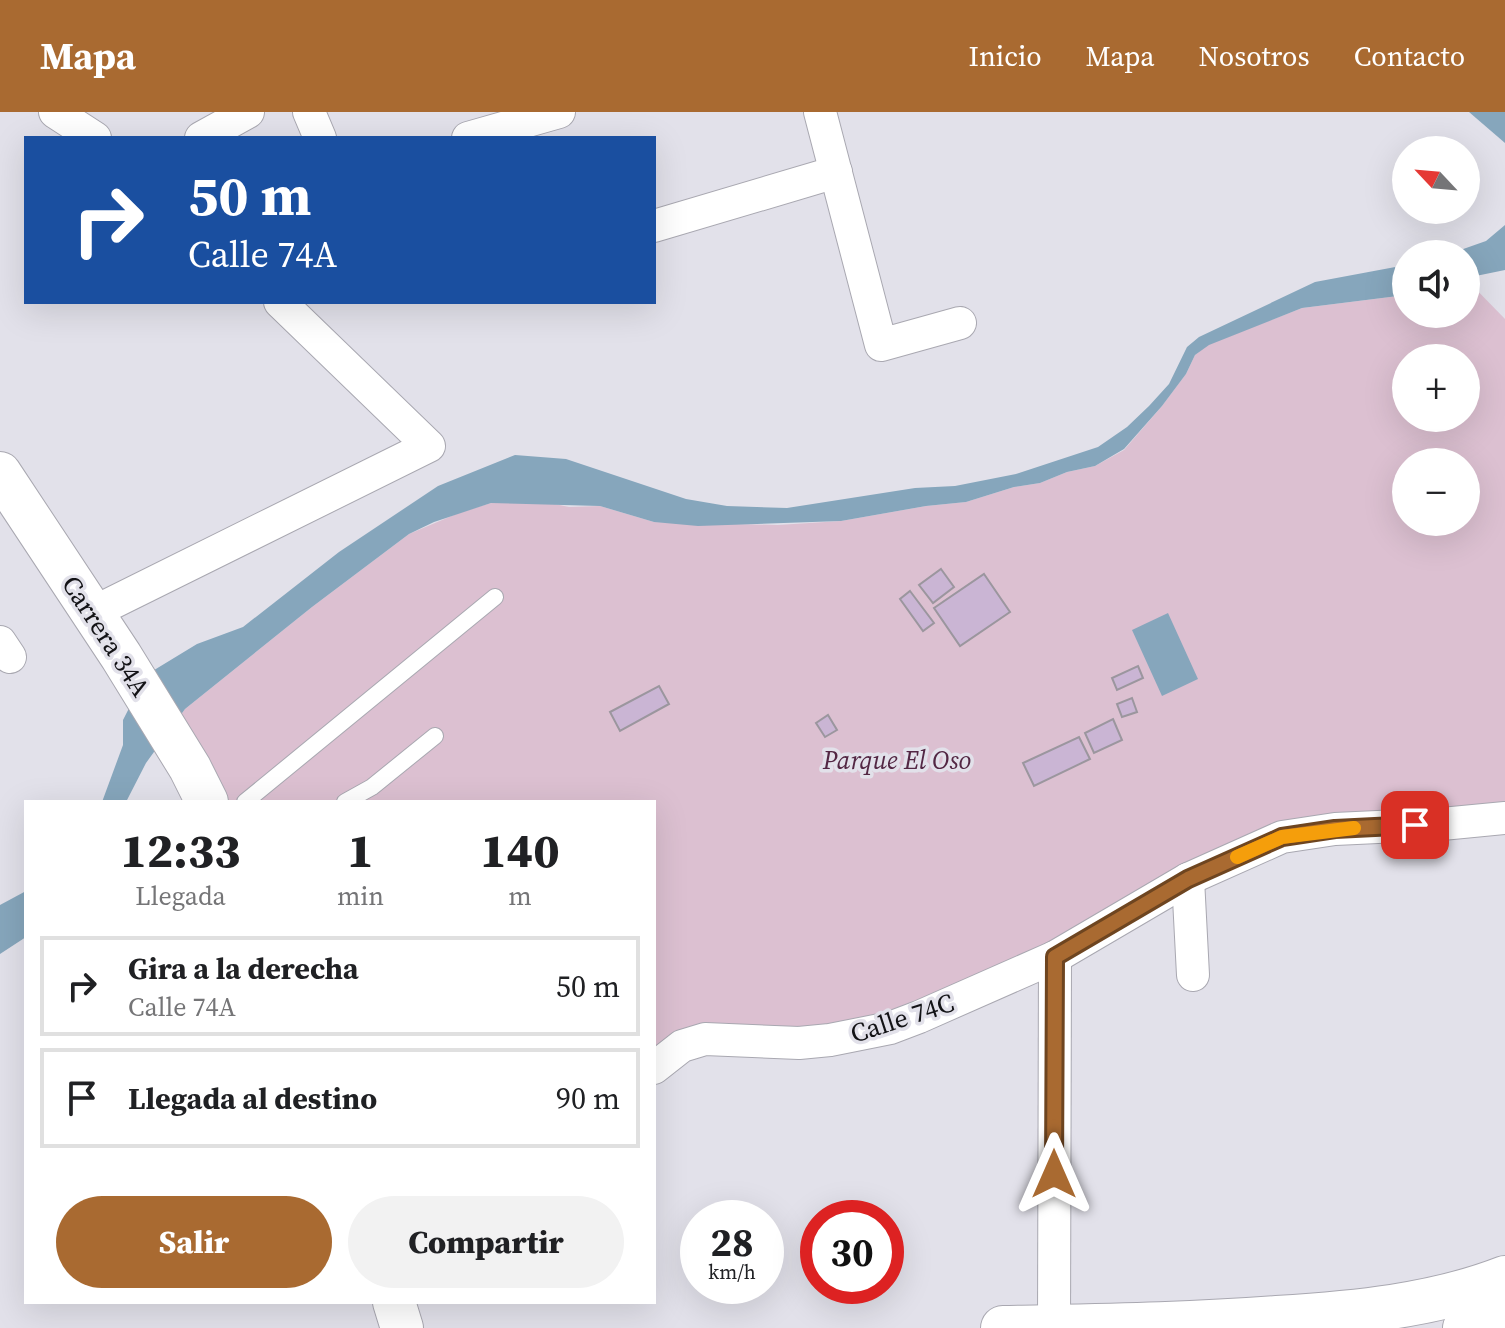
<!DOCTYPE html>
<html lang="es">
<head>
<meta charset="utf-8">
<style>
	body { margin:0; font-family:"Source Serif 4",serif; background:#f2f2f2; color:#202124; height:100vh; display:flex; flex-direction:column; font-size:30px; white-space:nowrap }
	* { box-sizing:border-box; margin:0 }
	p { font-size:26px; color:#757577 }
	.icon { flex:none; width:44px; height:44px; fill:none; stroke:currentColor; stroke-width:2; stroke-linecap:round; stroke-linejoin:round }
	.map { position:relative; flex:1; overflow:hidden }
	.panel { position:absolute; left:24px; top:688px; width:632px; height:504px; display:flex; flex-direction:column; background:#fff; border-radius:0px; box-shadow:0 8px 32px #0002 }
	.panel>* { flex:none }
	.guide { position:absolute; left:24px; top:24px; width:632px; height:168px; border-radius:0px; box-shadow:0 8px 32px #0002; background:#1a4fa0; color:#fff; overflow:hidden }
	.needle { width:52px; rotate:296deg }
	.tools { position:absolute; left:1392px; top:24px; display:grid; gap:16px }
	.tools a { display:grid; place-items:center; width:88px; height:88px; border-radius:50%; background:#fff; box-shadow:0 8px 32px #0002; font-size:40px }
	.speed { position:absolute; left:680px; top:1088px; display:flex; gap:16px; font-size:40px; font-weight:700; text-align:center }
	.speed>* { display:grid; place-content:center; width:104px; height:104px; border-radius:50%; background:#fff; box-shadow:0 8px 32px #0002; line-height:1 }
	.speed small { font-size:20px; font-weight:400 }
	.speed .limit { border:12px solid #d22; background:#fff; color:#111 }
	.pin { position:absolute; display:grid; place-items:center; width:68px; height:68px; color:#fff; margin:-34px; border-radius:16px; box-shadow:0 4px 12px #0006 }
	.me { position:absolute; width:88px; margin:-44px; rotate:0deg; stroke-linejoin:round; filter:drop-shadow(0 0 6px #0008) }
	.turn { display:flex; align-items:center; gap:28px; height:168px; padding:0 32px; font-size:36px }
	.turn .icon { width:104px; height:104px; stroke-width:2.5 }
	.turn b { display:block; font-size:56px; line-height:68px }
	.eta { display:flex; justify-content:space-evenly; align-items:center; height:136px; text-align:center }
	.eta b { font-size:48px; font-weight:800; line-height:56px }
	.button { display:flex; gap:16px; margin-top:auto; padding:16px 32px }
	.button a { flex:1; height:92px; border-radius:48px; background:#a96a31; color:#fff; font-size:32px; font-weight:800; line-height:92px; text-align:center }
	.button a+a { background:#f2f2f2; color:#202124 }
	ul { padding:0; list-style:none }
	li { display:flex; align-items:center; gap:24px; height:100px; margin:0 16px 12px; padding:0 16px; border:4px solid #e0e0e0; border-radius:0px }
	li div { flex:1 }
	li b { display:block; font-size:30px }
	li em { font-style:normal }
	header { display:flex; align-items:center; gap:48px; box-sizing:border-box; height:112px; padding:0 40px; background:#a96a31; color:#fff }
	header strong { font-size:38px }
	nav { display:flex; gap:44px; margin-inline-start:auto; font-size:28px }
	.map>svg:first-child { display:block }
	.green { fill:#dcc0d1; fill-rule:evenodd }
	.water { fill:#86a6bc }
	.building { fill:#cab5d4; stroke:#9b969e; stroke-width:2 }
	.lines { fill:none; stroke-linecap:round; stroke-linejoin:round }
	.service-casing { stroke:#a9a8b1; stroke-width:18 }
	.minor-casing { stroke:#a9a8b1; stroke-width:34 }
	.tertiary-casing { stroke:#a9a8b1; stroke-width:44 }
	.secondary-casing { stroke:#a9a8b1; stroke-width:46 }
	.service { stroke:#fff; stroke-width:16 }
	.minor { stroke:#fff; stroke-width:32 }
	.tertiary { stroke:#fff; stroke-width:42 }
	.secondary { stroke:#fff; stroke-width:44 }
	.route-casing { stroke:#6e4520; stroke-width:20 }
	.route { stroke:#a96a31; stroke-width:14 }
	.slow { stroke:#f59e0b; stroke-width:14 }
	.labels { text-anchor:middle; dominant-baseline:central; stroke-width:7; stroke-linejoin:round; paint-order:stroke }
	.street-label { font-size:26px; fill:#131316; stroke:#e2e1ea }
	.park-label { font-size:26px; font-style:italic; fill:#532744; stroke:#e2e1ea }
</style>
</head>
<body>
<header>
<strong>Mapa</strong>
<nav><a>Inicio</a><a>Mapa</a><a>Nosotros</a><a>Contacto</a></nav>
</header>
<div class="map">
<svg width="1505" height="1216" viewBox="0 0 1505 1216">
	<rect width="100%" height="100%" fill="#e2e1ea"/>
	<path class="green" d="M1466 167 1505 207V706L1335 717 919 905 717 926 654 956V690H207L168 620 185 597 312 495 409 422 461 400 491 391H550L569 395 600 394 654 410 778 413 841 409 926 394 966 390 1014 375 1040 371 1067 360 1095 354 1124 338 1162 294 1186 262 1195 243 1209 232 1302 196 1406 183V202H1466ZM1406 246H1466V306H1406ZM1406 350H1466V410H1406Z"/>
	<g class="water">
		<path d="M1469 0H1505V31Z"/>
		<path d="M1505 113V158L1466 166V142H1449L1486 129Z"/>
		<path d="M1406 153V183L1302 196 1209 233 1195 243 1186 262 1162 294 1124 337 1095 354 1067 360 1040 371 1014 375 966 390 926 394 841 409 698 414 654 410 600 394 491 391 434 410 409 422 312 495 185 597 146 651 126 690H102L123 633V608L146 563 197 532 243 515 339 440 438 374 515 343 566 347 686 387 727 394 787 396 915 376 955 374 1016 362 1098 335 1127 315 1149 294 1169 272 1187 235 1199 225 1315 170Z"/>
		<path d="M1168 501 1198 567 1162 584 1132 518Z"/>
		<path d="M26 779V825L0 842V793Z"/>
	</g>
	<g class="building">
		<path d="M941 457 954 475 933 491 919 473Z"/>
		<path d="M984 462 1010 500 960 534 934 496Z"/>
		<path d="M910 479 934 511 923 519 900 487Z"/>
		<path d="M1138 554 1143 566 1117 578 1112 566Z"/>
		<path d="M659 574 669 592 620 619 610 600Z"/>
		<path d="M1132 586 1137 600 1122 605 1117 592Z"/>
		<path d="M828 603 837 618 825 625 816 611Z"/>
		<path d="M1113 607 1122 628 1094 641 1085 621Z"/>
		<path d="M1079 625 1090 647 1034 674 1023 651Z"/>
	</g>
	<g class="lines">
		<defs>
			<g id="service">
				<path d="M245 690 495 485"/>
				<path d="M345 690 372 675 435 624"/>
			</g>
			<g id="minor">
				<path d="M55 0 95 26"/>
				<path d="M309 0 320 26"/>
				<path d="M820 0 881 233 960 211"/>
				<path d="M201 26 248 0"/>
				<path d="M468 26 559 0"/>
				<path d="M654 114 836 60"/>
				<path d="M92 501 429 334 280 190"/>
				<path d="M0 530 10 545"/>
				<path d="M1188 767 1193 863"/>
				<path d="M654 956 682 934 705 927 799 931 830 928 890 916 919 905 1055 845 1188 767 1282 725 1335 717 1442 712 1505 706"/>
				<path d="M1054 1216 1055 845"/>
			</g>
			<g id="tertiary">
				<path d="M0 361 121 544 190 656 207 690"/>
				<path d="M394 1190 402 1216"/>
			</g>
			<g id="secondary">
				<path d="M1003 1216C1094 1214 1186 1213 1277 1206 1354 1201 1433 1194 1505 1166"/>
				<path d="M1465 1216 1505 1206"/>
			</g>
		</defs>
		<use href="#service" class="service-casing"/>
		<use href="#minor" class="minor-casing"/>
		<use href="#tertiary" class="tertiary-casing"/>
		<use href="#secondary" class="secondary-casing"/>
		<use href="#service" class="service"/>
		<use href="#minor" class="minor"/>
		<use href="#tertiary" class="tertiary"/>
		<use href="#secondary" class="secondary"/>
	</g>
	<g class="lines">
		<defs>
			<path id="route" d="M1054 1062 1055 845 1188 767 1282 725 1335 717 1415 713"/>
		</defs>
		<use href="#route" class="route-casing"/>
		<use href="#route" class="route"/>
		<path class="slow" d="M1237 745 1282 725 1354 716"/>
	</g>
	<g class="labels">
		<g class="street-label">
			<text transform="translate(106 524) rotate(57)">Carrera 34A</text>
			<text transform="translate(902 906) rotate(-18)">Calle 74C</text>
		</g>
		<g class="park-label">
			<text x="897" y="648">Parque El Oso</text>
		</g>
	</g>
</svg>
<div class="tools">
<a><svg class="needle" viewBox="-14 -14 28 28"><path d="M0-13l5 13h-10z" fill="#e53935"/><path d="M0 13l5-13h-10z" fill="#757577"/></svg></a>
<a><svg class="icon" aria-label="sound" viewBox="0 0 24 24"><path d="M4 9h4l5-4v14l-5-4H4zM17 9q2 3 0 6"/></svg></a>
<a>+</a>
<a>−</a>
</div>
<div class="speed"><div>28<small>km/h</small></div><div class="limit">30</div></div>
<div class="pin" style="left:1415px;top:713px;background:#d93025"><svg class="icon" aria-label="arrive" viewBox="0 0 24 24"><path d="M6 21V4h12l-3 4 3 4H6"/></svg></div>
<svg class="me" style="left:1054px;top:1062px" viewBox="-20 -20 40 40"><path d="M0-17L14 15 0 8-14 15z" fill="#a96a31" stroke="#fff" stroke-width="4"/></svg>
<div class="guide">
<div class="turn"><svg class="icon" aria-label="right" viewBox="0 0 24 24"><path d="M7 20v-9h11M14 6l5 5-5 5"/></svg><div><b>50 m</b>Calle 74A</div></div>
</div>
<section class="panel">
<div class="eta">
<div><b>12:33</b><p>Llegada</p></div>
<div><b>1</b><p>min</p></div>
<div><b>140</b><p>m</p></div>
</div>
<ul>
<li><svg class="icon" aria-label="right" viewBox="0 0 24 24"><path d="M7 20v-9h11M14 6l5 5-5 5"/></svg><div><b>Gira a la derecha</b><p>Calle 74A</p></div><em>50 m</em></li>
<li><svg class="icon" aria-label="arrive" viewBox="0 0 24 24"><path d="M6 21V4h12l-3 4 3 4H6"/></svg><div><b>Llegada al destino</b></div><em>90 m</em></li>
</ul>
<div class="button"><a>Salir</a><a>Compartir</a></div>
</section>
</div>
</body>
</html>
